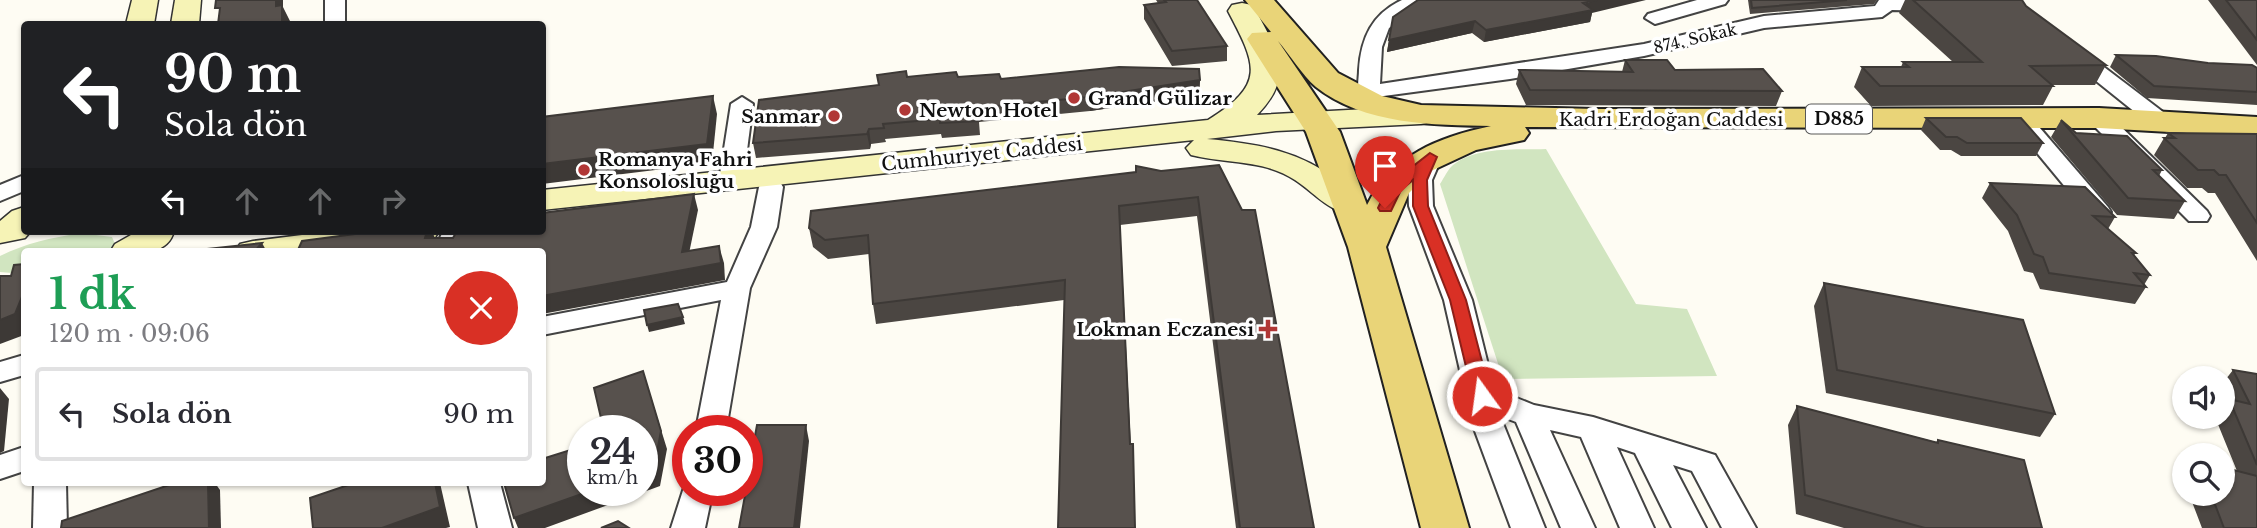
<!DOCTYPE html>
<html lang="tr">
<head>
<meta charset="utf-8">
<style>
	body { margin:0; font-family:"Libre Baskerville",serif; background:#f2f2f3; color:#2b2b33; height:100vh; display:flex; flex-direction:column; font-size:26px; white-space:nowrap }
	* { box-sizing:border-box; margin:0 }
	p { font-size:23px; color:#7c7c81 }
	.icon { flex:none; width:38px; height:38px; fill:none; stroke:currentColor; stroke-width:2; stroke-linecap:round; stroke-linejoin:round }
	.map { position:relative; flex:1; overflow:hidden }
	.side { position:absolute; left:21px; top:248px; width:525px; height:238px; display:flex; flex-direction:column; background:#fff; border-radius:7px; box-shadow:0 2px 5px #0004 }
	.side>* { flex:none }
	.banner { position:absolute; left:21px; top:21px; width:525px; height:214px; border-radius:7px; box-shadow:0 2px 5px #0004; background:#202124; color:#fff; overflow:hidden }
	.fabs { position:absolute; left:2172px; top:366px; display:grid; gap:14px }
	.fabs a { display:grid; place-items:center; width:63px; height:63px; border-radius:50%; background:#fff; box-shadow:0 2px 5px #0004; font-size:35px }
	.speed { position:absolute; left:567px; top:415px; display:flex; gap:14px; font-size:35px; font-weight:700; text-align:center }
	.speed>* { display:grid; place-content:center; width:91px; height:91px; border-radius:50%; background:#fff; box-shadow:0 2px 5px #0004; line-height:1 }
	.speed small { font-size:18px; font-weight:400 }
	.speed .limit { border:10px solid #d22; background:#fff; color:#111 }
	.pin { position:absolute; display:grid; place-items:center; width:60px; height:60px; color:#fff; margin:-72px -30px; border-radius:50% 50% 50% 0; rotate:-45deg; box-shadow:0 0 7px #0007 }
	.pin .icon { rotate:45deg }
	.me { position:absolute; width:77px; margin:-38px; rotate:346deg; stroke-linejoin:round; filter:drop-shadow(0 0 5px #0008) }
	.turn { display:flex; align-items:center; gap:24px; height:147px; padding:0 28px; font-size:32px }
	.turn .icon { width:91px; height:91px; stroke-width:2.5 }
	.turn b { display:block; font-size:49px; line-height:60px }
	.lanes { display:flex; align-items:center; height:66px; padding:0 28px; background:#0003; justify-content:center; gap:35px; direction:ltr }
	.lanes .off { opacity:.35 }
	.round { display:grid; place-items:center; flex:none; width:74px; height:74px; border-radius:37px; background:#f2f2f3 }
	.head { display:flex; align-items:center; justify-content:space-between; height:119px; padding:0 28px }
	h1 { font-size:42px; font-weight:700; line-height:52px; color:#1e9e55 }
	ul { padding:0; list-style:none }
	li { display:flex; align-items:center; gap:21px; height:94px; margin:0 14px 10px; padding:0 14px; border:4px solid #e1e1e2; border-radius:7px }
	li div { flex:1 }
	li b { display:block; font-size:26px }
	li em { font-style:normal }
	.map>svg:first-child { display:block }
	.green { fill:#d1e5c0 }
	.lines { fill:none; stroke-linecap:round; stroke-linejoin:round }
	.street-casing { stroke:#434343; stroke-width:4 }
	.secondary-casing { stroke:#323232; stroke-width:3 }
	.primary-casing { stroke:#212121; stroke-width:4 }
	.street { fill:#fff; fill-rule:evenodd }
	.secondary { fill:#f6f3b6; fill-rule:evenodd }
	.primary { fill:#e9d478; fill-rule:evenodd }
	.wall { fill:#4b4642 }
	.shaded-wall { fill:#3d3936 }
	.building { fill:#57514d; stroke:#3d3936; stroke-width:2 }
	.route { fill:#d93025; stroke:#8d1f18; stroke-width:2 }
	.poi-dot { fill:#b13736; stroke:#fff; stroke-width:2.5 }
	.labels { text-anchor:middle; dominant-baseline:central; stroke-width:7; stroke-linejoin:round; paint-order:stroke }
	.far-street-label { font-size:16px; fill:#101010; stroke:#fff }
	.shield { fill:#fff; stroke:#585858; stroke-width:2 }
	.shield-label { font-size:18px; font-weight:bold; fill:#101010 }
	.poi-label { font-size:19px; font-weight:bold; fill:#101010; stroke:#fff; text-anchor:start }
	.street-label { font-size:19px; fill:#101010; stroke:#fff }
</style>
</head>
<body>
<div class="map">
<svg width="2257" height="528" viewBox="0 0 2257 528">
	<rect width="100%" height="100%" fill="#fefcf3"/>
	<g class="green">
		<path d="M1546 149 1636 304 1687 309 1717 376 1503 379 1440 184C1444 178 1448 169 1453 165 1477 146 1517 150 1546 149Z"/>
		<path d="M80 233 112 237 115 244 106 252H24V274L0 272V256C26 243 51 238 80 233Z"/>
	</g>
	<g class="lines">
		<defs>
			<g id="street">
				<rect x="325" y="0" width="20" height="24"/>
				<path d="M1402 0H1428L1389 28 1382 47 1380 84 1644 44 1764 16 1875 6 1879 0H1939L1946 5 1936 11 1892 10 1882 17 1764 28 1644 56 1510 79 1369 98 1361 97C1356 89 1359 79 1359 70 1361 38 1372 14 1402 0Z"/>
				<path d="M1697 0H1728L1725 4 1655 24 1645 18 1648 14Z"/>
				<path d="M2072 46 2079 48 2167 115 2170 120 2167 125H2151L2065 56 2062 52 2065 48Z"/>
				<path d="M742 97 753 104 743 181 739 186H723L719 181 731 104Z"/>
				<path d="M2099 111 2107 113 2207 211 2210 216 2207 221H2189L2091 123 2088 118 2091 113Z"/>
				<path d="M2020 112 2028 114 2108 207 2111 212 2108 217H2090L2009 119Z"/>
				<path d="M1430 150 1438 152 1442 157 1432 180 1433 206 1472 300 1494 389 1534 405 1593 417 1715 455 1756 528H1722L1692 471 1673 465 1706 528H1672L1635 453 1617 447 1654 528H1620L1581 437 1550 430 1595 528H1561L1516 422 1500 416 1545 528H1511L1472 423 1444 300 1409 206 1408 180 1422 152Z"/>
				<path d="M24 175V191L0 201V185Z"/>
				<path d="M771 180 780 182 783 187 777 227 750 288 726 430H696L721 300 542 335V317L727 282 751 227 759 187 762 182Z"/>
				<path d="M443 231H469L460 252H434Z"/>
				<path d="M24 355V375L0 382V362Z"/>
				<path d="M24 447V471L0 479V455Z"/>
				<path d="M686 481 688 490H713L705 528H671Z"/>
				<path d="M34 483H66L67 528H33Z"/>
				<path d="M468 483H500L512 528H478Z"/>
			</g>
			<g id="secondary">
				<path d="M132 0H158L154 24H126Z"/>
				<path d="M175 0H201L199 24H171Z"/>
				<path d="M1242 3 1252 5 1256 11C1278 52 1295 76 1257 115L1421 106 1432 108 1437 115 1432 122 1421 124 1276 131 1207 139C1260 144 1297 150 1341 182 1350 189 1359 195 1365 204L1360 211C1332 218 1317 194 1295 180 1263 159 1226 164 1191 155L1186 148 1194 140 542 210V190L1208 120C1266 84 1257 66 1228 11L1232 5Z"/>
				<path d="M24 207V231H31L25 238 0 243V221L12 211Z"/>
				<path d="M138 231H174C167 259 131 252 110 252L115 244Z"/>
				<path d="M334 231H439L434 239 421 242 340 252H235L240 244 253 241Z"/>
			</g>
			<path id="primary" d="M1245 0H1274L1338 73 1382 96 1421 105 1597 109 2099 108 2257 117V137L2099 128 1525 127 1529 133 1524 140 1476 150 1431 171 1409 193 1386 247 1469 528H1421L1348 247 1306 132 1247 39 1252 33 1271 32ZM1278 41C1290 55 1302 75 1316 87 1364 125 1434 125 1491 126 1439 137 1392 155 1367 205L1340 132Z"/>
		</defs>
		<use href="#street" class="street-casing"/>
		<use href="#secondary" class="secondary-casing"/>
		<use href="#primary" class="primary-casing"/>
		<use href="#street" class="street"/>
		<use href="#secondary" class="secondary"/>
		<use href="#primary" class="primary"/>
	</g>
	<g class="wall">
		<path d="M1156 0H1197L1227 46V61L1172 66 1144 19V5L1158 3Z"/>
		<path d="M1418 0 1592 13 1590 22 1484 42 1472 33 1387 52 1389 40Z"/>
		<path d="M1748 0H1877L1874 4 1750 14Z"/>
		<path d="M1905 0H2022L2026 6 2106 65 2095 85H2052L2053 86 2043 105 1871 106 1854 87 1862 67H1901L1903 62H1953L1899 13Z"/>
		<path d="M2208 0H2257V65Z"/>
		<path d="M2116 55 2257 68V105L2147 98 2110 67Z"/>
		<path d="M1625 60 1675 70 1782 91 1776 106 1526 105 1516 84 1519 70 1622 72Z"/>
		<path d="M877 75 907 77H958L1001 79 1200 80 1199 95 1090 111 979 122 980 135 942 138 941 134 885 139 886 142 871 144 870 149 756 158 753 143 879 85Z"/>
		<path d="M1926 118 2043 143 2036 156H1961L1951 150H1940L1921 130Z"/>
		<path d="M2061 120 2076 133 2162 170 2159 176 2185 201 2174 219 2117 215 2051 137Z"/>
		<path d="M2168 133 2257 134V261L2215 193H2208L2202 188H2187L2154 155 2164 138H2165Z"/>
		<path d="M1219 165 1314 528H1236L1197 216 1120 225 1135 528 1064 300 876 324 873 304 869 254 828 259 813 247 809 228 1161 171Z"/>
		<path d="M1990 183 2115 217 2108 229 2136 253 2134 255 2150 275 2144 285 2146 287 2135 304 2040 289 2033 273 2024 271 2008 231 1982 198Z"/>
		<path d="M1824 283 2055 414 2040 437 1826 393 1814 306Z"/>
		<path d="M2233 370 2257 374V528H2202L2189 494H2222L2237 471 2215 417 2222 416V407L2227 402 2222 394V384Z"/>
		<path d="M1797 406 1936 442 1938 440 2042 528H1844L1796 514 1788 425Z"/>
	</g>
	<g class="shaded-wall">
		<path d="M276 0H283V7L290 21V24H282L276 6Z"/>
		<path d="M1597 0H1646L1592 13 1590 22 1484 42 1486 30Z"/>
		<path d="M1475 21 1472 33 1387 52 1389 40Z"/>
		<path d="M1200 80 1199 95 1090 111V97Z"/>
		<path d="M713 96 717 114 712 163 542 184V164Z"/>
		<path d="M869 129 871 144 870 149 867 134Z"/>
		<path d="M694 194 698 210 686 268 682 252Z"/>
		<path d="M427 231H432L436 241 425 238Z"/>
		<path d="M262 243 267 252H254Z"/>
		<path d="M719 246 724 263 725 280 542 314V296Z"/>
		<path d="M24 292V335L0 344V320Z"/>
		<path d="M683 317 685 324 649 332 647 325Z"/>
		<path d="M643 371 667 449 660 486 545 528H518L514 518 593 490H642Z"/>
		<path d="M0 388 9 399 4 451 0 453Z"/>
		<path d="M806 425 809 441 800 528H794Z"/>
		<path d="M208 483H215L220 490 221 528H209Z"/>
		<path d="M435 483H440L450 527 446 528H382Z"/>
	</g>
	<g class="building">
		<path d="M216 0H276V6L282 5V24H218L220 8H215Z"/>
		<path d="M1164 0H1197L1227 46 1172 51 1144 5 1166 2Z"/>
		<path d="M1418 0H1597L1583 3 1593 10 1486 30 1475 21 1389 40 1393 17Z"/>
		<path d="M1751 0H1847L1752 8Z"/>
		<path d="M1913 0H2022L2026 6 2106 65 2030 66 2053 86H1880L1862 67H1909L1903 62H1982Z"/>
		<path d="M2226 0H2257V40Z"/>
		<path d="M2116 55 2156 56 2208 63 2252 65 2257 68V92L2154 86Z"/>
		<path d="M1625 60H1667L1675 70 1763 69 1782 91 1530 90 1519 70 1633 72Z"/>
		<path d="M1119 67 1199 69 1200 80 1090 97 975 108 979 121 940 123V119L883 124 884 128 869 129 867 134 753 143 759 100 879 85 877 75 906 71 907 77 956 72 958 77 999 74 1001 79Z"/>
		<path d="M713 96 707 144 542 164V117Z"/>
		<path d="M1926 118H2021L2043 143H1967L1957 137H1946Z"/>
		<path d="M2061 120 2076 133 2127 136 2162 170H2153L2185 201 2128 198Z"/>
		<path d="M2168 133 2257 134V223L2226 175H2219L2214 170H2198L2164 138H2175Z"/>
		<path d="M1219 165 1242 210H1255L1314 528H1240L1198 197 1119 206 1130 444H1133L1135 528H1058L1065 280 873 304 868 235 825 240 809 228 811 211 1136 172V166L1161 171Z"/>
		<path d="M1990 183 2085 187 2115 217 2093 216 2136 253H2132L2150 275 2134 273 2146 287 2049 273 2043 257 2034 254 2017 215Z"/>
		<path d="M694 194 682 252 719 246 721 263 542 296V252H297L302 241 378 231H427L425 238H453L457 231H542V213Z"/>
		<path d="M262 243 254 252H179Z"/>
		<path d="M24 264V292L15 314 0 320V276H11L14 265Z"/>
		<path d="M1824 283 2023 320 2055 414 1837 370Z"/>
		<path d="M678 304 683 317 647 325 644 310Z"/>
		<path d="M2233 370 2257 374V465L2229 399 2250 404Z"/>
		<path d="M643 371 661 431 654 468 642 472V430H600L597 423 601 418 594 388Z"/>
		<path d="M1797 406 1938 443V440L2024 460 2042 528H1925L1805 495Z"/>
		<path d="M757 425H806L794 528H739L746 490H747V480Z"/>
		<path d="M583 446V490H593L514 518 504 483H542V459Z"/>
		<path d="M2222 467 2257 476V528H2224L2211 494H2222Z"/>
		<path d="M175 483H208L209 528H61L62 521Z"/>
		<path d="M354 483H435L440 507 382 528H313L310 498Z"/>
		<path d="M618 521 629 528H601Z"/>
	</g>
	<path class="route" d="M1430 153 1437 157 1427 180 1428 206 1466 300 1491 396 1482 402 1473 396 1450 300 1413 206V180L1401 190 1391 211H1380L1378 208 1389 185Z"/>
	<g class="poi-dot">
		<circle cx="1074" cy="98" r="7"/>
		<circle cx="905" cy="110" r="7"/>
		<circle cx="834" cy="116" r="7"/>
		<circle cx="584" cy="170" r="7"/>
		<path d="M1264.5 318.5h7v7h7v7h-7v7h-7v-7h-7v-7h7z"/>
	</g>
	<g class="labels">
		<g class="far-street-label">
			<text transform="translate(1695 38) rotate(-13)">874. Sokak</text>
		</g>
		<rect class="shield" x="1806" y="104.5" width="66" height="29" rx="5"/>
		<g class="shield-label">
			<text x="1839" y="119">D885</text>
		</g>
		<g class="poi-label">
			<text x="1088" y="98">Grand Gülizar</text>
			<text x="919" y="110">Newton Hotel</text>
			<text x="820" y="116" text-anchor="end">Sanmar</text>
			<text x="598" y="159">Romanya Fahri<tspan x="598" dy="22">Konsolosluğu</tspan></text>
			<text x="1254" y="329" text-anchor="end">Lokman Eczanesi</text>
		</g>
		<g class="street-label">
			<text x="1671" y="119">Kadri Erdoğan Caddesi</text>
			<text transform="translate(982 154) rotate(-6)">Cumhuriyet Caddesi</text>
		</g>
	</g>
</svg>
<div class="fabs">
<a><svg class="icon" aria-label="sound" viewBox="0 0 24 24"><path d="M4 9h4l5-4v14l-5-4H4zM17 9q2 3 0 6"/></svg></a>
<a><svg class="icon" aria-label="search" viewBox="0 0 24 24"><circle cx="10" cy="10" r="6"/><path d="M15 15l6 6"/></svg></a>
</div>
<div class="speed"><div>24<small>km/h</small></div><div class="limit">30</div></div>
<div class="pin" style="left:1385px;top:208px;background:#d93025"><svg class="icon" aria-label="arrive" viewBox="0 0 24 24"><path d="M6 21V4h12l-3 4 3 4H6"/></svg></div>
<svg class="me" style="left:1482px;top:396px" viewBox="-20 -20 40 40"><circle r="17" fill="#d93025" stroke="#fff" stroke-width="3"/><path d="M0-11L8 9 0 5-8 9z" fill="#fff"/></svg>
<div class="banner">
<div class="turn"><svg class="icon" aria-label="left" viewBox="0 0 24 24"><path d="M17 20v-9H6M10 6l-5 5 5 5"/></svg><div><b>90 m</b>Sola dön</div></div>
<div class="lanes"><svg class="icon" aria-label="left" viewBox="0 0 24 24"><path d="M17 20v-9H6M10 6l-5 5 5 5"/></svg><svg class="icon off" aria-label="ahead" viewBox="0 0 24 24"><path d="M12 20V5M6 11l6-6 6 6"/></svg><svg class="icon off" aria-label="ahead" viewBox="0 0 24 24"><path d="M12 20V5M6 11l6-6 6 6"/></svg><svg class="icon off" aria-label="right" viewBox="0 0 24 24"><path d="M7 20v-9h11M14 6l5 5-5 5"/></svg></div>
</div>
<section class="side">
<div class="head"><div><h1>1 dk</h1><p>120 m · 09:06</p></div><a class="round" style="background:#d93025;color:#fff"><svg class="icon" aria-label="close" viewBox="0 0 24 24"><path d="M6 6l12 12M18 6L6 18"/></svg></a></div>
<ul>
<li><svg class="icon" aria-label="left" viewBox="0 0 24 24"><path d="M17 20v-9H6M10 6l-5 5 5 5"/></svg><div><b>Sola dön</b></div><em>90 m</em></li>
</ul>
</section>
</div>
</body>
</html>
